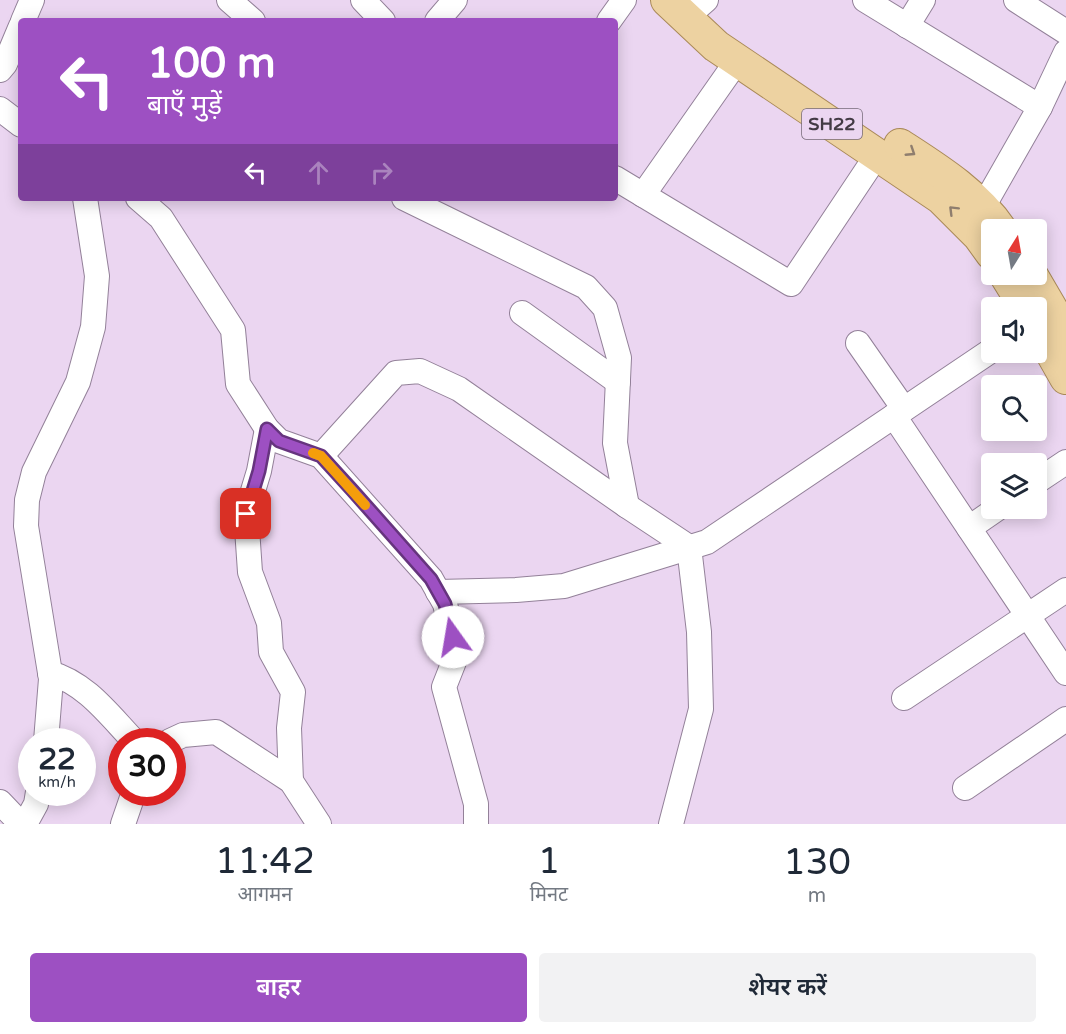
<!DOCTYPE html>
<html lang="hi">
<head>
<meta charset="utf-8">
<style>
	body { margin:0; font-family:"Varela Round","Noto Sans Devanagari",sans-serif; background:#f2f2f3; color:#1f2937; height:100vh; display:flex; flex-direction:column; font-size:22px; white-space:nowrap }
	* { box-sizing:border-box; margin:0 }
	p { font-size:20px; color:#747a83 }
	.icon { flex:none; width:33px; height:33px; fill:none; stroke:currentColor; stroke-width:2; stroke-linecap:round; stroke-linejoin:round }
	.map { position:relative; height:824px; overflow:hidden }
	.details { display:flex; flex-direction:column; background:#fff; flex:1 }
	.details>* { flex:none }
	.banner { position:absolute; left:18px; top:18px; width:600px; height:183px; border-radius:6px; box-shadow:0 3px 15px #0003; background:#9d50c2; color:#fff; overflow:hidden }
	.needle { width:39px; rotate:11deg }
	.controls { position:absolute; left:981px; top:219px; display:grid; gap:12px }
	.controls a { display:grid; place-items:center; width:66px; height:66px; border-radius:6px; background:#fff; box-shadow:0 3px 15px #0003; font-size:30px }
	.speed { position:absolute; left:18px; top:728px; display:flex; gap:12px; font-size:30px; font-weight:700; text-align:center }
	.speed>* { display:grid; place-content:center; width:78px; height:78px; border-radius:50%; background:#fff; box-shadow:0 3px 15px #0003; line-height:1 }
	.speed small { font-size:15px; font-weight:400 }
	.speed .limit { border:9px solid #d22; background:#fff; color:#111 }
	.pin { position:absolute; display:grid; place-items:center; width:51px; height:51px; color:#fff; margin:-26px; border-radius:12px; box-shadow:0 3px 9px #0006 }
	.me { position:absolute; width:66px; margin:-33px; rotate:347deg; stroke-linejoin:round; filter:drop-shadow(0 0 4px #0008) }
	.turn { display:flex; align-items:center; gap:21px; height:126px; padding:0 30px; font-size:27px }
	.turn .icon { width:78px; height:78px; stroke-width:2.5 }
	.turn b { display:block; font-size:42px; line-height:51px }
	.lanes { display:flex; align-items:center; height:57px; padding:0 30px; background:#0003; justify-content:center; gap:30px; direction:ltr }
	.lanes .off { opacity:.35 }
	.eta { display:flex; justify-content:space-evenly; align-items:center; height:102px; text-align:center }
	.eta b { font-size:36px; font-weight:600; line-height:42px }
	.primary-button { display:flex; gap:12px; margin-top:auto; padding:12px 30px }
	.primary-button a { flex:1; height:69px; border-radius:6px; background:#9d50c2; color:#fff; font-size:24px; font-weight:600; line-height:69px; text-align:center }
	.primary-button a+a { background:#f2f2f3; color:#1f2937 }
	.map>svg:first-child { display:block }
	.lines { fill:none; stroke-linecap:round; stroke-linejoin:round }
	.minor-casing { stroke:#938199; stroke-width:26 }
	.major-casing { stroke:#a98958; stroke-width:34 }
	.minor { stroke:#fff; stroke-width:24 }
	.major { stroke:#edd2a1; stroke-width:32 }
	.oneway { stroke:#8f7e6e }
	.route-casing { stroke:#66347e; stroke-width:15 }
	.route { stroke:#9d50c2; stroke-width:10 }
	.slow { stroke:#f59e0b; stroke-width:10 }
	.labels { text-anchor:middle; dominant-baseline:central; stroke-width:5; stroke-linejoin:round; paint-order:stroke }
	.shield { fill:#ebd6f1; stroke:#756978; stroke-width:1.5 }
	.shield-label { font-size:18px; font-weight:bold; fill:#423a44 }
</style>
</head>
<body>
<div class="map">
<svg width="1066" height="824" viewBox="0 0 1066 824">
	<rect width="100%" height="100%" fill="#ebd6f1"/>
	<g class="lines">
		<defs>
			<g id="minor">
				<path d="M229 0 253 21"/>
				<path d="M363 0 383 21"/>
				<path d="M865 0 1040 107"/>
				<path d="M1016 0 1066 32"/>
				<path d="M698 7 706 0"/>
				<path d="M23 21 32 0"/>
				<path d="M437 21 455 0"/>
				<path d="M609 21 624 0"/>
				<path d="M907 26 923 0"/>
				<path d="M0 70 5 64 21 26"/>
				<path d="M0 109 21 125"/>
				<path d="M615 178 791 284 877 155"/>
				<path d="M643 195 737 61"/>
				<path d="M138 198 161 218 233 330 238 384 267 429 279 441 321 456 431 579 445 604 457 654 444 687 476 804V824"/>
				<path d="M404 198 586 287 605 308 619 358 615 443 627 506"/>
				<path d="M983 207 1040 107 1066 52"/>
				<path d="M522 313 618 382"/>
				<path d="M858 343 904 409"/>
				<path d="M894 416 1066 673"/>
				<path d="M267 429 259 471 246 514 250 572 269 623 271 652 293 692 289 728 291 781"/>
				<path d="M321 456 396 373 420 371 459 389 627 506 689 547 699 632 701 709 671 824"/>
				<path d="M1036 482 1066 462"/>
				<path d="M969 528 998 508"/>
				<path d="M438 592 516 590 564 586 707 542 992 350"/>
				<path d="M50 673C86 683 109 715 134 741"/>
				<path d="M904 698 1066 590"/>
				<path d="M46 741 51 679 26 526 27 500 34 472 78 382 93 327 97 276 85 198"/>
				<path d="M170 741 183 735 216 732 291 781 319 824"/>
				<path d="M965 788 1066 719"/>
				<path d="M0 802 21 824"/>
				<path d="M25 824 36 804 38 792"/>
				<path d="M123 824 134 792"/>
			</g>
			<g id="major">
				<path d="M667 0 716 46 941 198 979 236 992 254"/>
				<path d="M900 145C937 169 976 193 1001 230"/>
				<path d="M1005 274 1026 308"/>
				<path d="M1031 274 1066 334"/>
				<path d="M1036 325 1066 378"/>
			</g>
		</defs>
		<use href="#minor" class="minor-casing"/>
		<use href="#major" class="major-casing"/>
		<use href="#minor" class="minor"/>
		<use href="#major" class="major"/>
	</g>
	<defs><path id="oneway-chevron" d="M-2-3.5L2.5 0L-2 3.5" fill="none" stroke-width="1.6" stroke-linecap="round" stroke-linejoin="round" transform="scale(1.5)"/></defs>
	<g class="oneway">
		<use href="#oneway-chevron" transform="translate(911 152) rotate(33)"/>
		<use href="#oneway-chevron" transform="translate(953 210) rotate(-135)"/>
	</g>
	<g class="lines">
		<defs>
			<path id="route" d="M246 514 259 471 267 429 279 441 321 456 353 491 431 579 445 604 453 637"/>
		</defs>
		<use href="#route" class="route-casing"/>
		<use href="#route" class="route"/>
		<path class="slow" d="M313 453 321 456 365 505"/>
	</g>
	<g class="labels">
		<rect class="shield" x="802" y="109" width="60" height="30" rx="4.5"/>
		<g class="shield-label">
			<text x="832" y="124">SH22</text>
		</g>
	</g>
</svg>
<div class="controls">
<a><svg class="needle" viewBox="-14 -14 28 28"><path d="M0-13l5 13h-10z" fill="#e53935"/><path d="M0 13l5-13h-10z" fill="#747a83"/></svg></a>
<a><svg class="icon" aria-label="sound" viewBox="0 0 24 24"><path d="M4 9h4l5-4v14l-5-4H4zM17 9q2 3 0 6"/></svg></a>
<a><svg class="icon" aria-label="search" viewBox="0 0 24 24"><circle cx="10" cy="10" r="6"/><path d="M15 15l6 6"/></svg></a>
<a><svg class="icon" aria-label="layers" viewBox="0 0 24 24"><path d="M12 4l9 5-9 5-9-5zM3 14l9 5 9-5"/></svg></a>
</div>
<div class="speed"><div>22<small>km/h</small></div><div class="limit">30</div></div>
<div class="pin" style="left:246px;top:514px;background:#d93025"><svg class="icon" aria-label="arrive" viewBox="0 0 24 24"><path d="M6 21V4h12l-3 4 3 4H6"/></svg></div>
<svg class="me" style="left:453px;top:637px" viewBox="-20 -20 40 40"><circle r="19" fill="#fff"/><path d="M0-13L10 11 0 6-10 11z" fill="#9d50c2"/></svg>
<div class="banner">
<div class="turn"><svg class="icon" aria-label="left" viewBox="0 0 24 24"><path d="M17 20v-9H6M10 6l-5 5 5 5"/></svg><div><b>100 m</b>बाएँ मुड़ें</div></div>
<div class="lanes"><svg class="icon" aria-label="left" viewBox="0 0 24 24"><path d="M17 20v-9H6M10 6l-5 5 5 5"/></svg><svg class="icon off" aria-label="ahead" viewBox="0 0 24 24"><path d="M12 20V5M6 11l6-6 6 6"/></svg><svg class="icon off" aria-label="right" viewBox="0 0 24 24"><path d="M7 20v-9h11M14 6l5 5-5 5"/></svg></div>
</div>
</div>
<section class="details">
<div class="eta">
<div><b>11:42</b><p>आगमन</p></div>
<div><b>1</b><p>मिनट</p></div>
<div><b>130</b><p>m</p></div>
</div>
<div class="primary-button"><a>बाहर</a><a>शेयर करें</a></div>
</section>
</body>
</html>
